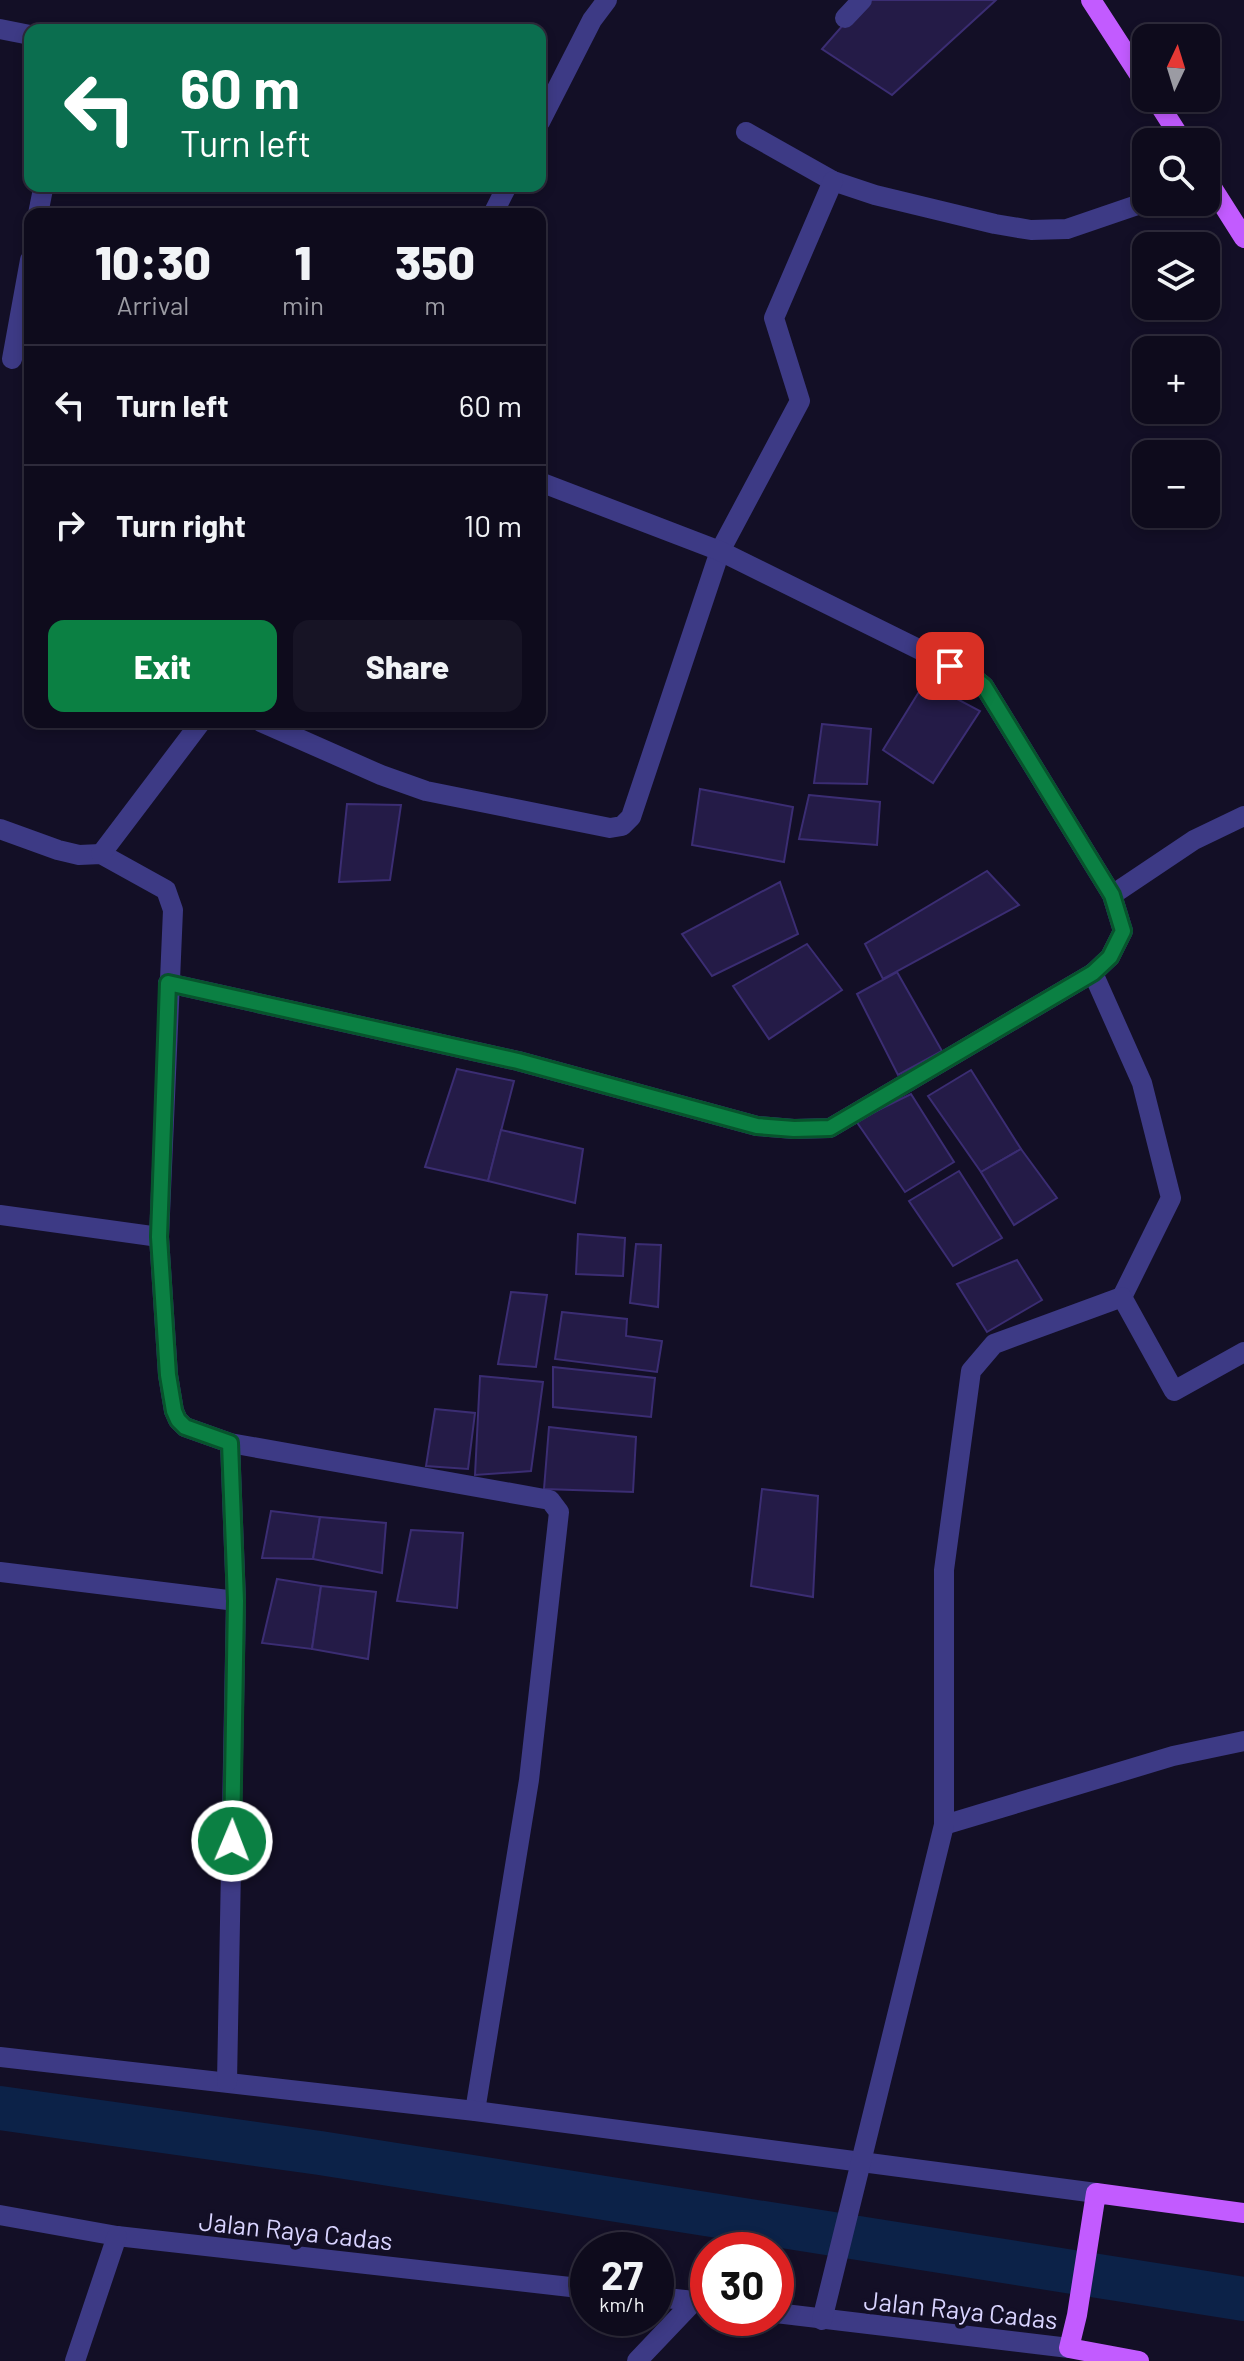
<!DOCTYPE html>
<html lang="en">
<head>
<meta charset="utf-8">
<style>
	body { margin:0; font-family:Barlow,sans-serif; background:#171425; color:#f1f3f6; height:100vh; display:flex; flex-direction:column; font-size:30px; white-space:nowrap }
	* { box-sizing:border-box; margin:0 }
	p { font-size:26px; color:#9b9ba3 }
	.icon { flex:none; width:44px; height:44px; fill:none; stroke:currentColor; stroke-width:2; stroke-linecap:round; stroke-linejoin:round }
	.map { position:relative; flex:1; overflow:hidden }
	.panel { position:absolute; left:24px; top:208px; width:522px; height:520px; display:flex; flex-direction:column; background:#0e0b1c; border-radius:16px; box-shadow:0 4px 12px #0003,0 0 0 2px #2e2b3b }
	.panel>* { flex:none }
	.top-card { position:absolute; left:24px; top:24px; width:522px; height:168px; border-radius:16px; box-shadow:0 4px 12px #0003,0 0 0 2px #2e2b3b; background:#0b6e4f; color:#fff; overflow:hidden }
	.needle { width:52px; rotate:4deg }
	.tools { position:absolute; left:1132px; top:24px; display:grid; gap:16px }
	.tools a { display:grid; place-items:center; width:88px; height:88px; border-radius:16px; background:#0e0b1c; box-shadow:0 4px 12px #0003,0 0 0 2px #2e2b3b; font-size:40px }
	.speed { position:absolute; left:570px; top:2232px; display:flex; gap:16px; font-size:40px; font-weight:700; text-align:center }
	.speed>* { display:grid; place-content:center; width:104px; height:104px; border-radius:50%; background:#0e0b1c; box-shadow:0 4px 12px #0003,0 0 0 2px #2e2b3b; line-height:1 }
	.speed small { font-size:20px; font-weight:400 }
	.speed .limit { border:12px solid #d22; background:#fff; color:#111 }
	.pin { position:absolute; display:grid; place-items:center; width:68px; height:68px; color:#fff; margin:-34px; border-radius:16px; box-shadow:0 4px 12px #0006 }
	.me { position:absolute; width:88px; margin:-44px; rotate:1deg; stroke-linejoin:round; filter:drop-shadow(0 0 6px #0008) }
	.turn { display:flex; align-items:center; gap:28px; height:168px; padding:0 24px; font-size:36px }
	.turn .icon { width:104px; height:104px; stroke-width:2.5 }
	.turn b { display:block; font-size:56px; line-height:68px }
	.eta { display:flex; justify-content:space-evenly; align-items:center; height:136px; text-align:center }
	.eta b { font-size:48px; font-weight:800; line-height:56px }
	.primary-button { display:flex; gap:16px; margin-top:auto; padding:16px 24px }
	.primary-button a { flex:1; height:92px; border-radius:16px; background:#0b8043; color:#fff; font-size:32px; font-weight:800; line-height:92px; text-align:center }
	.primary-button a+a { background:#171425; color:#f1f3f6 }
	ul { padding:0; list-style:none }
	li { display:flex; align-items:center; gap:24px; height:120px; padding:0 24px; border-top:2px solid #2e2b3b }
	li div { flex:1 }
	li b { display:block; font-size:30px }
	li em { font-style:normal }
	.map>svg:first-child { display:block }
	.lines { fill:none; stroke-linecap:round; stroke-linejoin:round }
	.canal { stroke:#0c2248; stroke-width:44 }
	.building { fill:#241b47; stroke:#3b2d73; stroke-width:2 }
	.minor { stroke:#3d3a85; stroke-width:20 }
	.major { stroke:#c25bff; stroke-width:20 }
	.route-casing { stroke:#07532c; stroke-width:20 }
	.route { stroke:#0b8043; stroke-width:14 }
	.labels { text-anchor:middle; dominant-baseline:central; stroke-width:8; stroke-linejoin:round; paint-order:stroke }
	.street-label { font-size:26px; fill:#d9d4ff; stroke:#130f26 }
</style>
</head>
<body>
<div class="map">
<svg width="1244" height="2361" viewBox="0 0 1244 2361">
	<rect width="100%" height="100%" fill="#130f26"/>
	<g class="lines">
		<path class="canal" d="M0 2108 320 2153 1244 2299"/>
	</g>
	<g class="building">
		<path d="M865 0H996L892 95 822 49Z"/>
		<path d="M925 682 980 711 933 783 883 750Z"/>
		<path d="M822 724 871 729 867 784 814 783Z"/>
		<path d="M700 789 793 807 784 862 692 845Z"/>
		<path d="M809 795 880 802 877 845 799 839Z"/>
		<path d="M347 804 401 805 390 880 339 882Z"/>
		<path d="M987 871 1019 905 883 979 865 944Z"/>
		<path d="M780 882 798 934 712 976 682 934Z"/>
		<path d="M807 944 842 990 769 1039 733 986Z"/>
		<path d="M897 972 942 1051 898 1075 857 994Z"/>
		<path d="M457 1069 514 1081 488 1181 425 1167Z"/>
		<path d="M971 1070 1021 1149 981 1172 928 1096Z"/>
		<path d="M911 1094 954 1162 905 1192 856 1121Z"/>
		<path d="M501 1130 583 1149 575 1203 488 1181Z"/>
		<path d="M1021 1149 1057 1198 1014 1225 981 1172Z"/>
		<path d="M959 1171 1002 1238 953 1266 909 1201Z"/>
		<path d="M578 1234 625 1238 623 1276 576 1274Z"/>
		<path d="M636 1244 661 1245 658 1307 630 1303Z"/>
		<path d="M1017 1260 1042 1300 987 1332 957 1284Z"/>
		<path d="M511 1292 547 1295 536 1367 498 1364Z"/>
		<path d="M562 1312 627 1319 626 1336 662 1341 657 1372 555 1359Z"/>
		<path d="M553 1367 655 1378 651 1417 553 1407Z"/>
		<path d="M480 1376 543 1382 531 1471 475 1475Z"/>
		<path d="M435 1409 475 1413 468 1469 426 1466Z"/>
		<path d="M549 1427 636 1437 633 1492 544 1489Z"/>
		<path d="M762 1489 818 1496 813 1597 751 1586Z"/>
		<path d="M271 1511 320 1517 313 1559 262 1558Z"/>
		<path d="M320 1517 386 1523 382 1573 313 1559Z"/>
		<path d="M411 1530 463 1533 457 1608 397 1601Z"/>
		<path d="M277 1579 321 1586 312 1649 262 1643Z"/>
		<path d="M321 1586 376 1592 368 1659 312 1649Z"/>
	</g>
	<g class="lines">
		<g class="minor">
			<path d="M845 18 862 0"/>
			<path d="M0 29 30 35"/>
			<path d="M540 122 592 20 607 0"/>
			<path d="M746 132 833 181 875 195 995 224 1031 230 1067 229 1146 202"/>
			<path d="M38 214 43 189"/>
			<path d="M493 214 507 186"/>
			<path d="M12 359 30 260"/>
			<path d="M261 722 381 775 426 791 610 828 622 826 631 817 720 551 800 401 774 318 833 181"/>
			<path d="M0 829 58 850 79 855 101 854 166 890 173 910 159 1237 168 1375 174 1411 178 1420 185 1427 230 1443 550 1500 559 1512 529 1780 475 2111"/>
			<path d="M101 854 201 722"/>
			<path d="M1112 895 1194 840 1244 816"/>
			<path d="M1093 973 1142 1083 1171 1198 1122 1297"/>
			<path d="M168 983 518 1061 757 1126 794 1129 830 1128 1093 973 1110 957 1123 931 1112 895 984 686 969 674 720 551 540 482"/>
			<path d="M0 1215 159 1237"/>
			<path d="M0 1572 236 1601"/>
			<path d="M944 1825 1173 1756 1244 1741"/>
			<path d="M0 2057 475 2111 1096 2193"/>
			<path d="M227 2082 236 1601 230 1443"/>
			<path d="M0 2215 117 2236 588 2289"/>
			<path d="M656 2297 704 2302"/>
			<path d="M776 2313 1069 2348"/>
			<path d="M822 2320 944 1825V1570L971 1371 994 1344 1122 1297 1174 1391 1244 1352"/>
			<path d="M75 2361 117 2236"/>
			<path d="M637 2361 694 2301"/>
		</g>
		<g class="major">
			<path d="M1091 0 1146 85"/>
			<path d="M1155 98 1183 142"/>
			<path d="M1206 178 1244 238"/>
			<path d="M1139 2361 1069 2348 1077 2315 1096 2193 1244 2213"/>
		</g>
	</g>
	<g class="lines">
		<defs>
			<path id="route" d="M232 1841 236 1601 230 1443 185 1427 178 1420 174 1411 168 1375 159 1237 168 983 518 1061 757 1126 794 1129 830 1128 1093 973 1110 957 1123 931 1112 895 984 686 969 674 950 666"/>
		</defs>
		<use href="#route" class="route-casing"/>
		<use href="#route" class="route"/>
	</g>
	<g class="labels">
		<g class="street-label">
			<text transform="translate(296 2230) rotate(6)">Jalan Raya Cadas</text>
			<text transform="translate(961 2309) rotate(6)">Jalan Raya Cadas</text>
		</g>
	</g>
</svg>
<div class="tools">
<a><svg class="needle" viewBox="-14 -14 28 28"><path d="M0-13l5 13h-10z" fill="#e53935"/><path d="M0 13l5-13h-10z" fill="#9b9ba3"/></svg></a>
<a><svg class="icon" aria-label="search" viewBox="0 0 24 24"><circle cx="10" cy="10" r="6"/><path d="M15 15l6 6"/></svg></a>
<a><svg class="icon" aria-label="layers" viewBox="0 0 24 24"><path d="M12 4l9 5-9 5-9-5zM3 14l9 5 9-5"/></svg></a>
<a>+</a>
<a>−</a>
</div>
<div class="speed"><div>27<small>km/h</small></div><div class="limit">30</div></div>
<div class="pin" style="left:950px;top:666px;background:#d93025"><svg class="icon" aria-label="arrive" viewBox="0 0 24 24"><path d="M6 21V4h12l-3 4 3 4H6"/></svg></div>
<svg class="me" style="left:232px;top:1841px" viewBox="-20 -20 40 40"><circle r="17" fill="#0b8043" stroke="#fff" stroke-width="3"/><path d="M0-11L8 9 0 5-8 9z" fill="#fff"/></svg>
<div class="top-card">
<div class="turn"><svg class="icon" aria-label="left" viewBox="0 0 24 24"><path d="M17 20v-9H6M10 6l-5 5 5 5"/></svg><div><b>60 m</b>Turn left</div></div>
</div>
<section class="panel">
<div class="eta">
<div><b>10:30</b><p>Arrival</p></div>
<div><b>1</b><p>min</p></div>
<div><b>350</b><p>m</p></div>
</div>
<ul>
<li><svg class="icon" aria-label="left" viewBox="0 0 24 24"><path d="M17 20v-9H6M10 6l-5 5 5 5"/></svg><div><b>Turn left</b></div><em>60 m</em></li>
<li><svg class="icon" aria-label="right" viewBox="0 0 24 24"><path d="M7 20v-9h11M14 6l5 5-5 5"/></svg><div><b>Turn right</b></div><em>10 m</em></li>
</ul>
<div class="primary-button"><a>Exit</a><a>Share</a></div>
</section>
</div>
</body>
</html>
